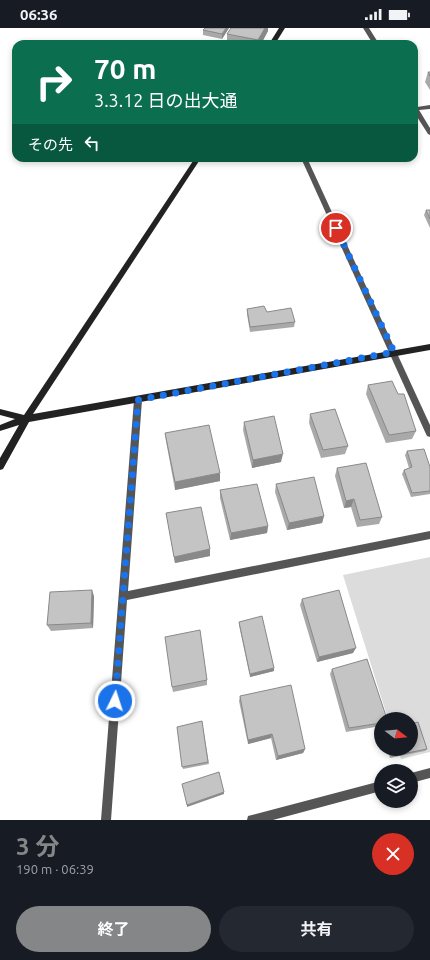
<!DOCTYPE html>
<html lang="ja">
<head>
<meta charset="utf-8">
<style>
	body { margin:0; font-family:Ubuntu,"Noto Sans JP",sans-serif; background:#242831; color:#f1f3f6; height:100vh; display:flex; flex-direction:column; font-size:15px; white-space:nowrap }
	* { box-sizing:border-box; margin:0 }
	p { font-size:13px; color:#9ea1a6 }
	.icon { flex:none; width:22px; height:22px; fill:none; stroke:currentColor; stroke-width:2; stroke-linecap:round; stroke-linejoin:round }
	.map { position:relative; height:792px; overflow:hidden }
	.panel { display:flex; flex-direction:column; background:#171b24; flex:1 }
	.panel>* { flex:none }
	.guide { position:absolute; left:12px; top:12px; width:406px; height:122px; border-radius:12px; box-shadow:0 2px 6px #0003; background:#0b6e4f; color:#fff; overflow:hidden }
	.needle { width:26px; rotate:106deg }
	.tools { position:absolute; left:374px; top:684px; display:grid; gap:8px }
	.tools a { display:grid; place-items:center; width:44px; height:44px; border-radius:50%; background:#171b24; box-shadow:0 2px 6px #0003; font-size:20px }
	.pin { position:absolute; display:grid; place-items:center; width:34px; height:34px; color:#fff; margin:-17px; border:2px solid #fff; border-radius:50%; box-shadow:0 1px 4px #0007 }
	.me { position:absolute; width:44px; margin:-22px; rotate:4deg; stroke-linejoin:round; filter:drop-shadow(0 0 3px #0008) }
	.turn { display:flex; align-items:center; gap:14px; height:84px; padding:0 16px; font-size:18px }
	.turn .icon { width:52px; height:52px; stroke-width:2.5 }
	.turn b { display:block; font-size:28px; line-height:34px }
	.then { display:flex; align-items:center; height:38px; padding:0 16px; background:#0003; gap:8px; font-size:15px }
	.round { display:grid; place-items:center; flex:none; width:42px; height:42px; border-radius:21px; background:#242831 }
	.headline { display:flex; align-items:center; justify-content:space-between; height:68px; padding:0 16px }
	h1 { font-size:24px; font-weight:700; line-height:30px; color:#858687 }
	.action { display:flex; gap:8px; margin-top:auto; padding:8px 16px }
	.action a { flex:1; height:46px; border-radius:24px; background:#858687; color:#fff; font-size:16px; font-weight:700; line-height:46px; text-align:center }
	.action a+a { background:#242831; color:#f1f3f6 }
	.status { display:flex; justify-content:space-between; align-items:center; height:28px; padding:0 20px; background:#171b24; direction:ltr }
	.status svg { height:11px; fill:currentColor }
	.map>svg:first-child { display:block }
	.green { fill:#dcdcdc }
	.lines { fill:none; stroke-linecap:round; stroke-linejoin:round }
	.street { fill:#555; fill-rule:evenodd }
	.secondary { fill:#222; fill-rule:evenodd }
	.wall { fill:#a9a9a9 }
	.shaded-wall { fill:#898989 }
	.building { fill:#c4c4c4; stroke:#898989 }
	.route { stroke:#1a73e8; stroke-width:7; stroke-dasharray:0 12.6 }
</style>
</head>
<body>
<div class="status"><b>06:36</b><svg viewBox="0 0 49 12"><path d="M0 12V9h3v3zM5 12V6h3v6zM10 12V3h3v9zM15 12V0h3v12zM26 1h20v11H26zM47 4h2v5h-2z"/></svg></div>
<div class="map">
<svg width="430" height="792" viewBox="0 0 430 792">
	<rect width="100%" height="100%" fill="#fff"/>
	<path class="green" d="M430 529V724L401 731 398 721H411V691H388L343 547Z"/>
	<g class="lines">
		<g class="street">
			<path d="M363 0H369L379 16H373Z"/>
			<path d="M414 77 417 79 430 77V81L419 82 430 100V107L428 106 414 84Z"/>
			<path d="M301 130H307L430 397V409L427 408 426 406Z"/>
			<path d="M138 369 141 370 142 372 128 563 430 503V511L127 572 111 792H101L134 372 135 370Z"/>
			<path d="M430 740V750L411 755V745Z"/>
			<path d="M381 753V763L273 792H247L248 788 252 787Z"/>
		</g>
		<g class="secondary">
			<path d="M279 0H285L275 16H269Z"/>
			<path d="M195 130H201L33 386 430 316V322L29 394 3 441 0 442V430L19 397 0 403V397L15 391 0 387V381L24 387Z"/>
		</g>
	</g>
	<g class="wall">
		<path d="M229 0 222 11 203 7V2Z"/>
		<path d="M231 0H268V3L261 16H227V6Z"/>
		<path d="M428 44H430V62L425 54Z"/>
		<path d="M426 182H430V200L424 187Z"/>
		<path d="M247 281 267 284 295 294 294 299 250 304 247 286Z"/>
		<path d="M368 357 398 366 416 403 412 411 386 415 366 366Z"/>
		<path d="M310 386 348 418 345 426 321 430 309 395Z"/>
		<path d="M244 394 281 434 252 440 243 402Z"/>
		<path d="M165 405 220 453 175 462 166 413Z"/>
		<path d="M407 423 430 439V466L411 469 402 446 404 442 409 440 405 427Z"/>
		<path d="M337 440 382 489 379 496 357 499 351 479 344 480 335 448Z"/>
		<path d="M276 456 324 488 322 495 287 502 275 464Z"/>
		<path d="M220 462 268 498 267 505 230 512 220 470Z"/>
		<path d="M166 485 210 521V528L175 535Z"/>
		<path d="M94 568 93 600 51 603 47 597Z"/>
		<path d="M302 571 353 625 317 634 300 577Z"/>
		<path d="M239 594 274 640V643L250 649 239 597Z"/>
		<path d="M332 641 381 691V698L346 704 330 646Z"/>
		<path d="M207 652V657L173 664 172 659Z"/>
		<path d="M240 668 305 721 303 725 276 732 271 710 248 716 239 673Z"/>
		<path d="M202 693 209 736 183 741 177 699Z"/>
		<path d="M387 721H427L425 723 390 730Z"/>
	</g>
	<g class="shaded-wall">
		<path d="M226 0H229L222 11V6Z"/>
		<path d="M265 0H268V3L261 16H258V12Z"/>
		<path d="M283 426 281 434 252 440 253 432Z"/>
		<path d="M220 445V453L175 462V454Z"/>
		<path d="M354 471 351 479 344 480 346 473Z"/>
		<path d="M324 488 322 495 287 502 289 495Z"/>
		<path d="M268 498 267 505 230 512 231 505Z"/>
		<path d="M210 521V528L175 535 174 529Z"/>
		<path d="M92 562 94 568 93 600 91 595Z"/>
		<path d="M356 620 353 625 317 634 319 629Z"/>
		<path d="M274 640V643L250 649V646Z"/>
		<path d="M272 706 271 710 248 716V712Z"/>
		<path d="M305 721 303 725 276 732 278 728Z"/>
		<path d="M224 764V766L187 779V777Z"/>
	</g>
	<g class="building">
		<path d="M205 0H226L222 6 203 2Z"/>
		<path d="M231 0H265L258 12 227 6Z"/>
		<path d="M428 44H430V48Z"/>
		<path d="M426 182H430V191Z"/>
		<path d="M264 278 267 284 291 280 295 294 250 299 247 281Z"/>
		<path d="M392 353 398 366H404L416 403 389 407 368 357Z"/>
		<path d="M335 381 348 418 323 422 310 386Z"/>
		<path d="M274 388 283 426 253 432 244 394Z"/>
		<path d="M209 397 220 445 175 454 165 405Z"/>
		<path d="M424 421 430 439V463L412 465 404 442 412 439 407 423Z"/>
		<path d="M366 435 382 489 360 492 354 471 346 473 337 440Z"/>
		<path d="M314 449 324 488 289 495 276 456Z"/>
		<path d="M257 456 268 498 231 505 220 462Z"/>
		<path d="M201 479 210 521 174 529 166 485Z"/>
		<path d="M92 562 91 595 47 597 50 564Z"/>
		<path d="M339 562 356 620 319 629 302 571Z"/>
		<path d="M262 588 274 640 250 646 239 594Z"/>
		<path d="M200 602 207 652 172 659 165 609Z"/>
		<path d="M367 631 387 691H381V695L349 700 332 641Z"/>
		<path d="M291 657 305 721 278 728 272 706 248 712 240 668Z"/>
		<path d="M202 693 208 734 182 739 177 699Z"/>
		<path d="M418 694 427 721 392 728 390 721H411V696Z"/>
		<path d="M219 744 224 764 187 777 182 756Z"/>
	</g>
	<g class="lines">
		<path class="route" d="M115 673 138 372 394 324 336 200"/>
	</g>
</svg>
<div class="tools">
<a><svg class="needle" viewBox="-14 -14 28 28"><path d="M0-13l5 13h-10z" fill="#e53935"/><path d="M0 13l5-13h-10z" fill="#9ea1a6"/></svg></a>
<a><svg class="icon" aria-label="layers" viewBox="0 0 24 24"><path d="M12 4l9 5-9 5-9-5zM3 14l9 5 9-5"/></svg></a>
</div>
<div class="pin" style="left:336px;top:200px;background:#d93025"><svg class="icon" aria-label="arrive" viewBox="0 0 24 24"><path d="M6 21V4h12l-3 4 3 4H6"/></svg></div>
<svg class="me" style="left:115px;top:673px" viewBox="-20 -20 40 40"><circle r="17" fill="#1a73e8" stroke="#fff" stroke-width="3"/><path d="M0-11L8 9 0 5-8 9z" fill="#fff"/></svg>
<div class="guide">
<div class="turn"><svg class="icon" aria-label="right" viewBox="0 0 24 24"><path d="M7 20v-9h11M14 6l5 5-5 5"/></svg><div><b>70 m</b>3.3.12 日の出大通</div></div>
<div class="then">その先<svg class="icon" aria-label="left" viewBox="0 0 24 24"><path d="M17 20v-9H6M10 6l-5 5 5 5"/></svg></div>
</div>
</div>
<section class="panel">
<div class="headline"><div><h1>3 分</h1><p>190 m · 06:39</p></div><a class="round" style="background:#d93025;color:#fff"><svg class="icon" aria-label="close" viewBox="0 0 24 24"><path d="M6 6l12 12M18 6L6 18"/></svg></a></div>
<div class="action"><a>終了</a><a>共有</a></div>
</section>
</body>
</html>
